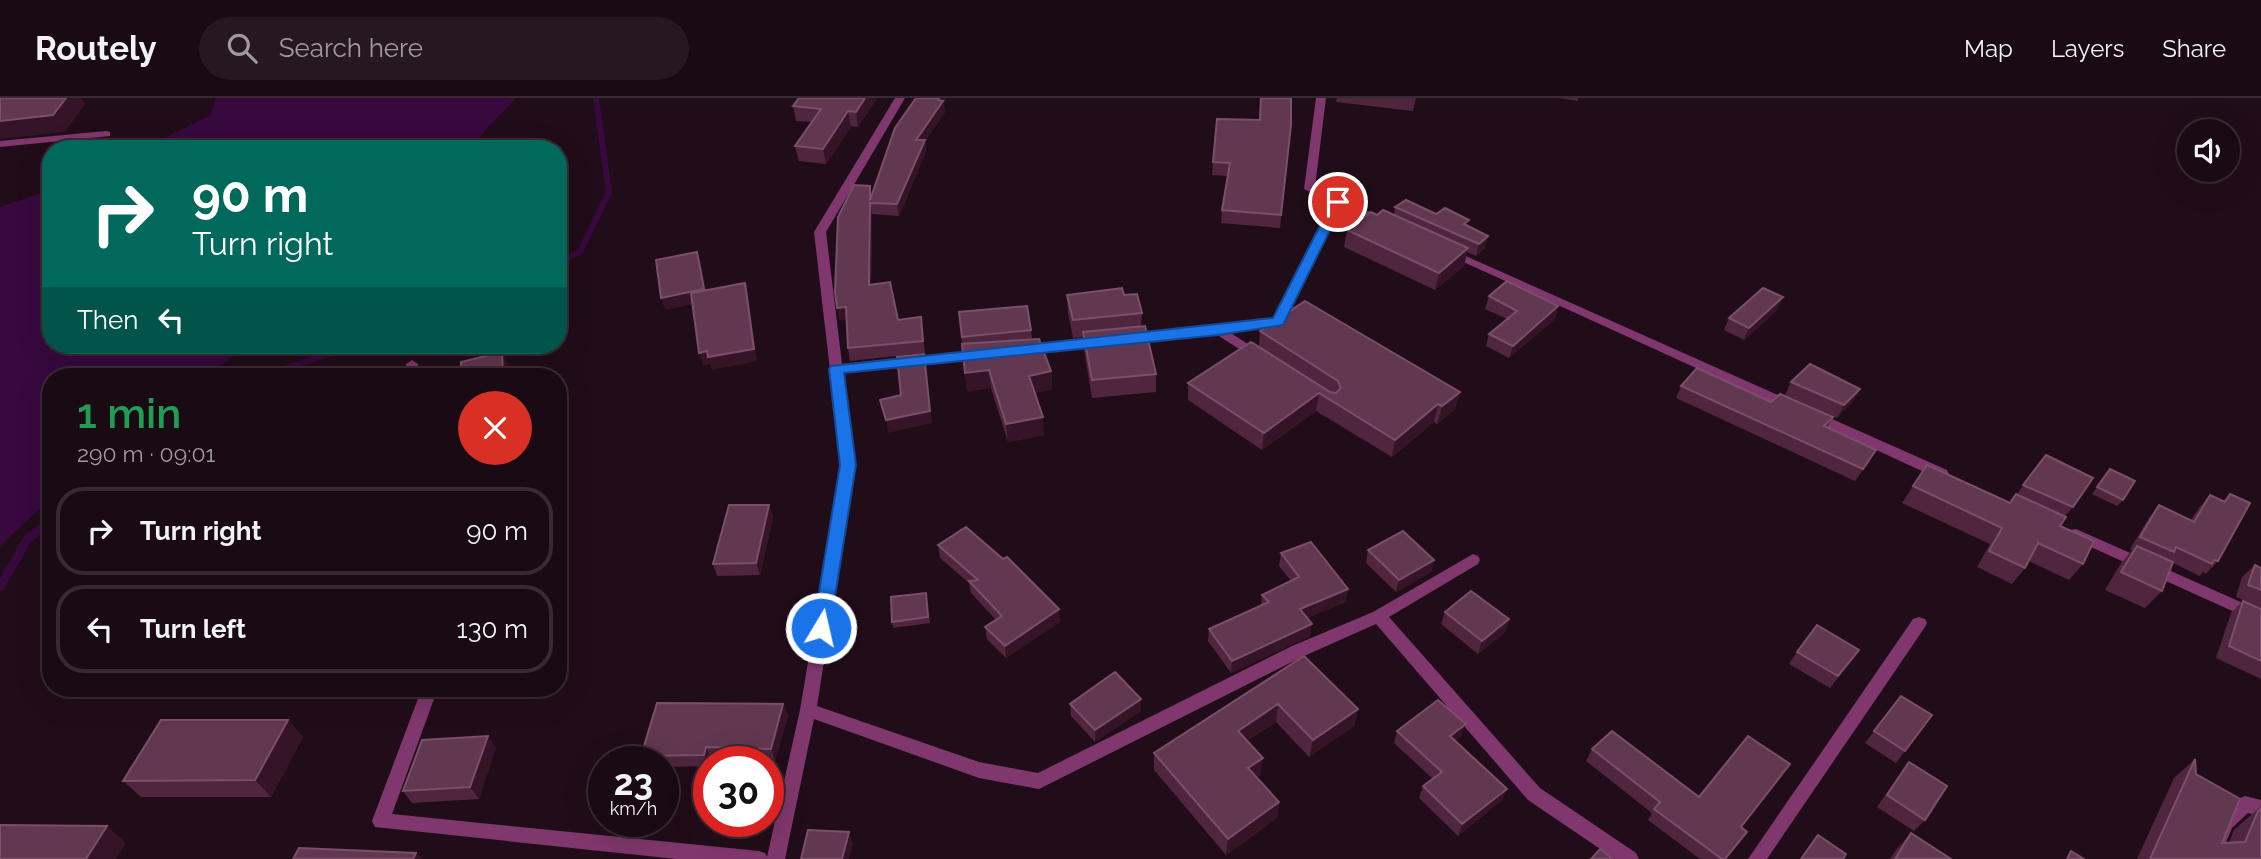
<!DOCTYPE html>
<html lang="en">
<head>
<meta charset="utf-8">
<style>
	body { margin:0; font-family:Raleway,sans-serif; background:#261821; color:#f1f3f6; height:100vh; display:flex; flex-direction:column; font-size:26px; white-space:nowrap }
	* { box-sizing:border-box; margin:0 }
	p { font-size:23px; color:#9f9aa0 }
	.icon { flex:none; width:38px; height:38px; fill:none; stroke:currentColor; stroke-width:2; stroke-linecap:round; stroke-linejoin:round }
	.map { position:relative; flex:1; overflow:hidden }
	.panel { position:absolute; left:42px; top:270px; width:525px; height:329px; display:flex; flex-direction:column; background:#190a13; border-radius:28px; box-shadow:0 7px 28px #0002,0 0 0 2px #372b33 }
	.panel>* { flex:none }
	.top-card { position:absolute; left:42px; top:42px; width:525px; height:214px; border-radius:28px; box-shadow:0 7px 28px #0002,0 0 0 2px #372b33; background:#00695c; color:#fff; overflow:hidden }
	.controls { position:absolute; left:2177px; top:21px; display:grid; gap:14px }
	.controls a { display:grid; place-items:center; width:63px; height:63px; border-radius:50%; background:#190a13; box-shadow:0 7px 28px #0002,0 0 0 2px #372b33; font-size:35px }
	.speed { position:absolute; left:588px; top:648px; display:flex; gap:14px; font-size:35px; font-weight:700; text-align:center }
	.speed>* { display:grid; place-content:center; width:91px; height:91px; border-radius:50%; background:#190a13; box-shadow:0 7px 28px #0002,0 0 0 2px #372b33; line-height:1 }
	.speed small { font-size:18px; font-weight:400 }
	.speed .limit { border:10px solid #d22; background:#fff; color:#111 }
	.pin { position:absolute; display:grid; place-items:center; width:60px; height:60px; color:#fff; margin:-30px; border:4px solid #fff; border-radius:50%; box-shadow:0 2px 7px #0007 }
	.me { position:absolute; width:77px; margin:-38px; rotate:9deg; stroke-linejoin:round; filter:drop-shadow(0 0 5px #0008) }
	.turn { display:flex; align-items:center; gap:24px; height:147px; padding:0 35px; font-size:32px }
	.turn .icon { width:91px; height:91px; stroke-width:2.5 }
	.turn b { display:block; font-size:49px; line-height:60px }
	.then { display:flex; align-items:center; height:66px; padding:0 35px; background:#0003; gap:14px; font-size:26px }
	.round { display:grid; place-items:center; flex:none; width:74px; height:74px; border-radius:37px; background:#261821 }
	.overview { display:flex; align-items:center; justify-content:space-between; height:119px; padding:0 35px }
	h1 { font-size:42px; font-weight:600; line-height:52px; color:#1e9e55 }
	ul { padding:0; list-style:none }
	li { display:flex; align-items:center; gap:21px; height:88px; margin:0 14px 10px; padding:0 21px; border:4px solid #372b33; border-radius:28px }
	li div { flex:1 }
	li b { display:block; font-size:26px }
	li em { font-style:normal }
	header { display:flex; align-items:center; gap:42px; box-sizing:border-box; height:98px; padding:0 35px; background:#190a13; border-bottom:2px solid #372b33 }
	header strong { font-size:33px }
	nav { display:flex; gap:38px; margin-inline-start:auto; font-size:24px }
	.search { width:490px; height:63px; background:#261821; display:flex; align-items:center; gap:18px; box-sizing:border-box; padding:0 24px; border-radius:38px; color:#9f9aa0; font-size:26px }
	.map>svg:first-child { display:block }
	.water { fill:#37093e }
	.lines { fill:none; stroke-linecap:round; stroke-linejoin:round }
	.stream-far1 { stroke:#37093e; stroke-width:6 }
	.stream { stroke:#37093e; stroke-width:9 }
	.service { stroke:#80376d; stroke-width:9 }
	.minor { fill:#80376d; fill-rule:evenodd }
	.wall { fill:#4f263d }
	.shaded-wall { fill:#351427 }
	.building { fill:#623750; stroke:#7b4f69; stroke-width:2 }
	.route { fill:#1a73e8; stroke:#114b97; stroke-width:2 }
</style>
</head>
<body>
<header>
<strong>Routely</strong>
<div class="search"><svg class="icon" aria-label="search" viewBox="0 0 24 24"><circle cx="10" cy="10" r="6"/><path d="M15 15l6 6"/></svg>Search here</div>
<nav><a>Map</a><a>Layers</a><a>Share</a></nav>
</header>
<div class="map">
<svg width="2261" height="761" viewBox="0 0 2261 761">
	<rect width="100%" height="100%" fill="#210d19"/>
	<g class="water">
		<path d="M216 0H516L468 51H142L211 17Z"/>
		<path d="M51 92V247H251L203 278H51V400L0 448V109Z"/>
	</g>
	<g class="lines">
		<g class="stream-far1">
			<path d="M558 164 580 154 609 94 596 0"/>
			<path d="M262 278 356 247"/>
		</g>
		<path class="stream" d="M0 489 28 440 51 424"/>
		<path class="service" d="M1218 232 1255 256"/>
		<g class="minor">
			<path d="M895 0H905L826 134 842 266 982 252 988 256 982 260 843 274 855 367 817 608 979 664 1038 675 1292 548 1373 514 1473 456 1478 458 1480 462 1478 466 1389 519 1540 690 1636 755 1639 761H1615L1528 702 1376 526 1304 558 1039 691 979 680 814 621 785 761H676L375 729 372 723 422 590H438L392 716 759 753 765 755 767 759 800 612 841 367 814 134Z"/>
			<path d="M1316 0H1326L1315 89 1388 122V126H1380L1341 109 1282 226 1127 244 1125 241 1131 237 1274 220 1332 105 1304 91Z"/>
			<path d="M106 33 110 34V38L0 49V43Z"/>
			<path d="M1450 151 1798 306 1800 309 1798 312H1788L1446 156 1444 154Z"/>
			<path d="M1100 240 1104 241 1106 244 1104 247 1027 256 1021 252 1027 248Z"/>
			<path d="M412 262 418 266V278H406V266Z"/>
			<path d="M1814 313 1947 372 1949 376 1947 380H1937L1809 321 1807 318 1809 315Z"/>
			<path d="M2076 431 2261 513V526L2071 440 2069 436 2071 432Z"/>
			<path d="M1919 519 1925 521 1927 525 1925 529 1767 761H1748L1913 521Z"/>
			<path d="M2245 698 2261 702V718L2248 715 2232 730 2219 761H2201C2211 738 2219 708 2245 698Z"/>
		</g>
	</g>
	<g class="wall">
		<path d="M877 0 858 29 851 28 826 66 799 63 795 48 812 24 796 23 793 8Z"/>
		<path d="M1260 0H1291V27L1280 130 1221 125 1222 112 1227 78 1212 77 1213 64 1259 22Z"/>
		<path d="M1337 0H1416L1413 13 1336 4Z"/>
		<path d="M1558 0H1578V3Z"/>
		<path d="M944 6 945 14 925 43 926 53 899 118 872 116 871 187 898 222 922 231 925 255 850 263 848 250 847 221 839 222 872 97Z"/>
		<path d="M1395 109 1436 116 1468 127 1485 150 1476 158 1467 154 1464 168 1435 192 1344 149 1347 132 1377 117H1394Z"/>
		<path d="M1067 197 1142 215 1141 228 1156 276V294L1092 300 1084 252 1083 239 1073 240 1068 215Z"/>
		<path d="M1489 198 1558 208 1555 221 1509 260 1486 248 1489 236 1507 221 1485 211Z"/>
		<path d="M1777 212 1744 242 1724 232 1729 220Z"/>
		<path d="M959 214 1031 232 1032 241 1051 273 1052 291 1035 295 1044 337 1008 344 991 290 967 293Z"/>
		<path d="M1260 233 1460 294 1455 311 1437 326 1434 324 1392 359 1316 313 1262 352 1188 302V285L1259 249Z"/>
		<path d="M1791 284 1860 291 1853 303 1837 320 1785 297Z"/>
		<path d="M1681 288 1771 304 1833 319 1827 330 1868 365 1855 383 1676 300Z"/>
		<path d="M2046 357 2073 409 2065 418 2060 428 2083 466 2069 482 2029 463 2025 470 2012 486 1977 469 1990 446 1902 405 1927 367 2010 405Z"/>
		<path d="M2110 371 2123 402 2117 408 2092 396Z"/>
		<path d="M2230 396 2218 463 2206 476 2203 474 2200 478 2173 465 2162 493 2145 510 2105 492 2121 465 2132 452 2130 451 2149 420 2159 407 2191 422 2199 410 2210 397 2223 403Z"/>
		<path d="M769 407 773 419 760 477 717 478 713 466Z"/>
		<path d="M938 447 1060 524 1006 560 987 541 985 529 996 522 971 495 969 485 940 460Z"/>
		<path d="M1368 452 1434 462 1431 474 1396 494 1366 465Z"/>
		<path d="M1281 455 1348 491 1345 504 1307 520 1310 538 1231 575 1208 543 1209 531 1261 508 1262 497 1291 483 1279 468Z"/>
		<path d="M2255 467 2261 470V510L2236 499 2242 479Z"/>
		<path d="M926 495 930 525 893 530 892 524Z"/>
		<path d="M2243 503 2261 511V581L2216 560 2231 515Z"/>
		<path d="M1445 514 1509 521 1505 534 1478 556 1441 526Z"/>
		<path d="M1859 552 1830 590 1789 566 1797 554Z"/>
		<path d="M1304 558 1358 611 1354 628 1309 659 1276 624 1247 643 1260 677 1257 679 1279 704 1277 720 1226 757 1154 672V655Z"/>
		<path d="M1901 598 1905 653 1896 665 1865 645Z"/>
		<path d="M783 606 788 618 775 663 711 660 709 663V668L663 669V663H644L641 658Z"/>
		<path d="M1070 606 1141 613 1095 644 1071 618Z"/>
		<path d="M288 622 303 639 271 699H141L123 683Z"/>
		<path d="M1397 633 1461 638 1455 643 1507 691 1502 702 1458 738 1419 700 1423 688 1433 681 1394 645Z"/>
		<path d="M496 649 479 701 412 705 403 693Z"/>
		<path d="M1592 651 1699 699 1747 734 1726 761H1700L1648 722 1652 715 1586 663Z"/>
		<path d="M2195 661 2196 676 2222 745H2229L2234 732 2261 708V761H2137L2174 680Z"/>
		<path d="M1909 664 1925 722 1914 733 1877 709 1900 676Z"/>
		<path d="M1911 735 1951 761H1890L1896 752Z"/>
	</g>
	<g class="shaded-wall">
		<path d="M66 0H81L85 6 65 34 0 41V23Z"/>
		<path d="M865 0H877L858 29 856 14Z"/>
		<path d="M939 0H947L944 6 945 14 925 43 926 53 899 118 897 106 916 42Z"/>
		<path d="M848 13 851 28 826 66 823 51Z"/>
		<path d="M870 105 872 116 871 199 869 187Z"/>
		<path d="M1488 138 1485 150 1476 158 1479 146Z"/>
		<path d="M1468 150 1464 168 1435 192 1439 175Z"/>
		<path d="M697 154 701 166 708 203 665 212 661 200Z"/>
		<path d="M745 185 748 197 757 263 712 272 710 266 703 268 699 255Z"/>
		<path d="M1783 199 1777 212 1744 242 1749 230Z"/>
		<path d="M1558 208 1555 221 1509 260 1513 248Z"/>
		<path d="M846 209 849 221 839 222 837 210Z"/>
		<path d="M502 254 508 267 509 278H503Z"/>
		<path d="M924 256 932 325 888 335 886 322Z"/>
		<path d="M989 272 991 290 967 293 965 275Z"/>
		<path d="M1051 273 1052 291 1030 296 1029 278Z"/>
		<path d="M1860 291 1853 303 1837 320 1844 307Z"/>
		<path d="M1460 294 1455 311 1437 326 1442 308Z"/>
		<path d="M1319 295 1316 313 1262 352 1264 335Z"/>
		<path d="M1438 306 1434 324 1392 359 1395 342Z"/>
		<path d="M1043 319 1044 337 1008 344 1006 326Z"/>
		<path d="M769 407 773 419 760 477 756 465Z"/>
		<path d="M1434 462 1431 474 1396 494 1399 482Z"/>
		<path d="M1348 491 1345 504 1298 524 1300 511Z"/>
		<path d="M1059 511 1060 524 1006 560 1005 548Z"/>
		<path d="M1509 521 1505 534 1478 556 1482 543Z"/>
		<path d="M1312 526 1310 538 1231 575 1232 563Z"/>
		<path d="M1141 601V613L1095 644V632Z"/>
		<path d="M783 606 788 618 775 663 771 651Z"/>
		<path d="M1278 606 1276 624 1236 650 1238 633Z"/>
		<path d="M1358 611 1354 628 1309 659 1313 642Z"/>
		<path d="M288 622 303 639 271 699 255 682Z"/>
		<path d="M1466 626 1461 638 1446 650 1450 638Z"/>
		<path d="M488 638 496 649 479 701 470 689Z"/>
		<path d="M706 649 711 660 710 663H709V667L704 657Z"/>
		<path d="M1263 660 1260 677 1246 687 1248 670Z"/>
		<path d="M1507 691 1502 702 1458 738 1462 726Z"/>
		<path d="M1279 704 1277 720 1226 757 1228 741Z"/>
		<path d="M107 728 126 745 116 761H86Z"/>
		<path d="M849 734 853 745 849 761H842Z"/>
		<path d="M416 755 422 761H413Z"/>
	</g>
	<g class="building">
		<path d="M0 0H66L53 17 0 23Z"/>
		<path d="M799 0H865L856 14 848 13 823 51 795 48 821 11 793 8Z"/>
		<path d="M916 0H939L938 2 943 3 916 42H925L897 106 870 105 869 187 890 184 898 222 921 219 923 243 848 250 846 209 837 210 835 194 838 119 854 87 870 88V102L895 30Z"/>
		<path d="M1261 0H1291V27L1281 117 1222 112 1230 65 1213 64 1217 21 1260 22Z"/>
		<path d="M1406 102 1436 116 1445 110 1469 122 1464 126 1488 138 1479 146 1395 109Z"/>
		<path d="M1383 112 1468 150 1439 175 1347 132 1371 114 1377 117Z"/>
		<path d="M697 154 704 191 661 200 656 162Z"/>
		<path d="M1507 183 1558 208 1513 248 1489 236 1517 213 1489 198Z"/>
		<path d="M745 185 754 251 708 259 707 253 699 255 691 195Z"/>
		<path d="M1122 190 1124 197 1137 196 1142 215 1073 222 1067 197Z"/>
		<path d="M1763 190 1783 199 1749 230 1729 220Z"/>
		<path d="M1305 203 1460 294 1442 308 1438 306 1395 342 1319 295 1264 335 1188 285 1251 244 1330 294 1336 295 1341 290 1338 283 1260 233Z"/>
		<path d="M1027 208 1031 232 962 239 959 214Z"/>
		<path d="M1145 228 1156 276 1092 282 1083 234Z"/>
		<path d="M1039 241 1051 273 1029 278 1043 319 1006 326 989 272 965 275 962 246Z"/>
		<path d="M502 254 503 278H460L461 264Z"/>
		<path d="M924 256 930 313 886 322 880 302 901 297 897 259Z"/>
		<path d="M1810 266 1860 291 1844 307 1791 284Z"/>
		<path d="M1697 270 1771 304 1780 296 1833 319 1824 328 1876 352 1863 371 1681 288Z"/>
		<path d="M2046 357 2093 380 2073 409 2023 387Z"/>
		<path d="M1927 367 2010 405 2016 396 2066 419 2060 428 2094 443 2083 466 2038 445 2025 470 1989 453 2002 430 1913 388Z"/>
		<path d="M2110 371 2135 383 2123 402 2097 389Z"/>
		<path d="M2230 396 2250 405 2218 463 2214 462 2212 466 2176 449 2174 454 2140 439 2159 407 2194 424 2210 397 2225 404Z"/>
		<path d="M729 407H769L756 465 713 466Z"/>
		<path d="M966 429 1003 461 1007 459 1059 511 1005 548 985 529 1002 518 969 483 978 482 938 447Z"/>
		<path d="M1403 433 1434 462 1399 482 1368 452Z"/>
		<path d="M1311 444 1348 491 1300 511 1312 526 1232 563 1209 531 1269 504 1262 497 1299 479 1281 455Z"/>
		<path d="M2137 448 2173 464 2162 493 2121 474Z"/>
		<path d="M2255 467 2261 470V492L2248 487Z"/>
		<path d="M1471 493 1509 521 1482 543 1445 514Z"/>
		<path d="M926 495 928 519 892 524 891 499Z"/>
		<path d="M2243 503 2261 511V563L2229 548Z"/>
		<path d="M1817 527 1859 552 1838 578 1797 554Z"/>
		<path d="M1304 558 1358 611 1313 642 1278 606 1238 633 1263 660 1248 670 1279 704 1228 741 1154 655Z"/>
		<path d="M1115 574 1141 601 1095 632 1070 606Z"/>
		<path d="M1901 598 1932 617 1905 653 1874 633Z"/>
		<path d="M1438 602 1466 626 1450 638 1507 691 1462 726 1423 688 1442 674 1397 633Z"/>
		<path d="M657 605 783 606 771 651 706 649 704 657 641 658Z"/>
		<path d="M161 622H288L255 682 123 683Z"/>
		<path d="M1612 633 1699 699 1748 638 1790 666 1741 729 1747 734 1725 761H1722L1654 711 1660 704 1592 651Z"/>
		<path d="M488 638 470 689 403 693 422 642Z"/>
		<path d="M2195 661 2196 676 2240 701 2222 745 2245 744 2258 713 2261 710V761H2150Z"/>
		<path d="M1909 664 1947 688 1925 722 1887 697Z"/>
		<path d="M0 727 107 728 86 761H0Z"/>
		<path d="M808 732 849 734 842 761H801Z"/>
		<path d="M1911 735 1951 761H1895Z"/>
		<path d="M1818 737 1846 756 1843 761H1801Z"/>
		<path d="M299 750 416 755 413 761H293Z"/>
		<path d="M1600 751 1613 761H1591Z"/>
		<path d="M2071 753 2084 761H2067Z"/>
	</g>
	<path class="route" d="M1338 100 1344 104 1283 227 1218 237 844 275 856 367 830 530 828 535H815L813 530 840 367 829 271 831 268 1273 220 1332 104Z"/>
</svg>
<div class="controls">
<a><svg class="icon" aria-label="sound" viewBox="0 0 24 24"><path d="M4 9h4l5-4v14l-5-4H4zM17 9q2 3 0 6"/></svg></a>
</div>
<div class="speed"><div>23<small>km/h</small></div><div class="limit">30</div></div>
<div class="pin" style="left:1338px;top:104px;background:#d93025"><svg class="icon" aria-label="arrive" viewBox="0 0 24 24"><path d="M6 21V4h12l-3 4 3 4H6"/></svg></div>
<svg class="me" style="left:821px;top:530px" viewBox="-20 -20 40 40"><circle r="17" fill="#1a73e8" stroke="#fff" stroke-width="3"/><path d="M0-11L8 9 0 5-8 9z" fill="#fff"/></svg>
<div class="top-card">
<div class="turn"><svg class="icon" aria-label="right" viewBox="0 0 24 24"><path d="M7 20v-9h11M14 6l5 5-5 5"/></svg><div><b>90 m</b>Turn right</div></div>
<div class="then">Then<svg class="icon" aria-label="left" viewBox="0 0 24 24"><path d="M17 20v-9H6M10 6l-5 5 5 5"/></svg></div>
</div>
<section class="panel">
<div class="overview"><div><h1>1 min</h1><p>290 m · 09:01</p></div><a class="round" style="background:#d93025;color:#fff"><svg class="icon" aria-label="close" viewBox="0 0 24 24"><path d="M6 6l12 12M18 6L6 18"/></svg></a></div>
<ul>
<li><svg class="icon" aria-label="right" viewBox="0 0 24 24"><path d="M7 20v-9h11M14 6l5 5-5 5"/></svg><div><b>Turn right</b></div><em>90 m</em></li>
<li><svg class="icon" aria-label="left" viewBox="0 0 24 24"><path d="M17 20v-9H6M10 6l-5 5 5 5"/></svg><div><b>Turn left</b></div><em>130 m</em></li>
</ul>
</section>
</div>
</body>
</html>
